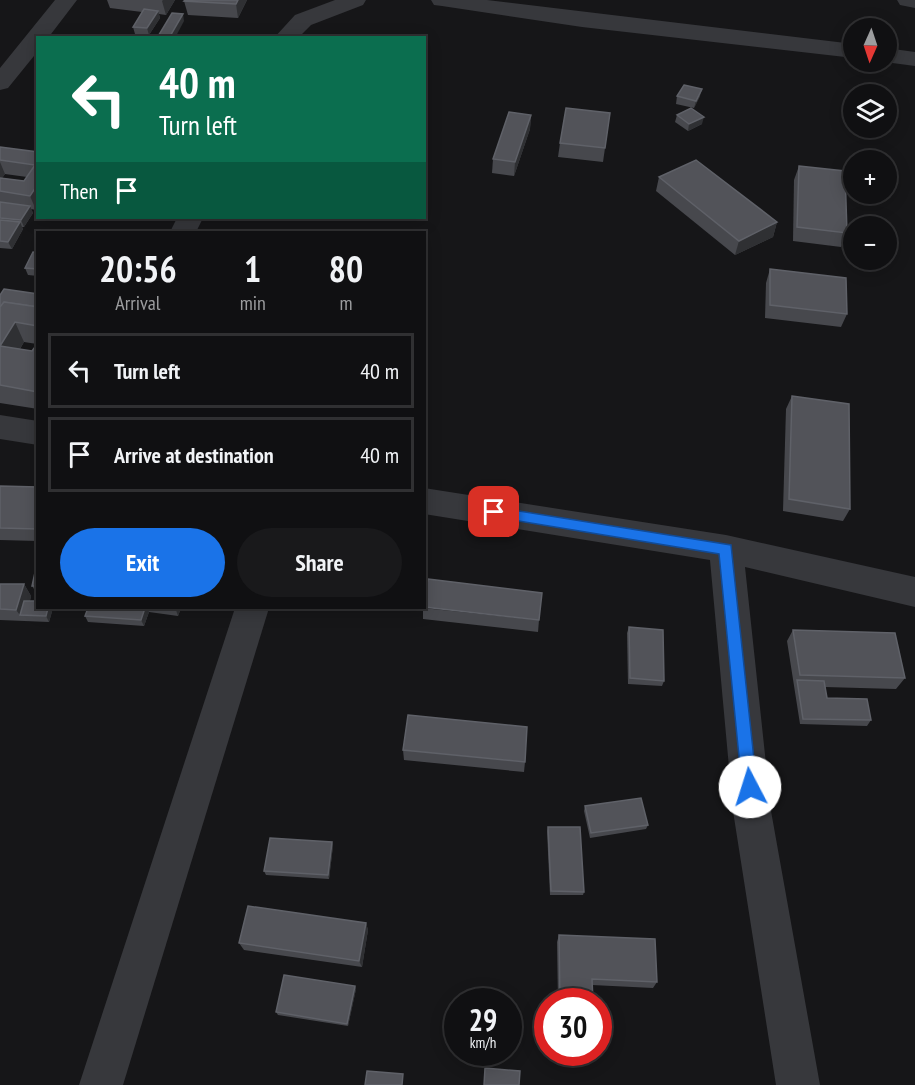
<!DOCTYPE html>
<html lang="en">
<head>
<meta charset="utf-8">
<style>
	body { margin:0; font-family:"PT Sans Narrow",sans-serif; background:#19191b; color:#f1f3f6; height:100vh; display:flex; flex-direction:column; font-size:22px; white-space:nowrap }
	* { box-sizing:border-box; margin:0 }
	p { font-size:20px; color:#9c9d9f }
	.icon { flex:none; width:33px; height:33px; fill:none; stroke:currentColor; stroke-width:2; stroke-linecap:round; stroke-linejoin:round }
	.map { position:relative; flex:1; overflow:hidden }
	.side { position:absolute; left:36px; top:231px; width:390px; height:378px; display:flex; flex-direction:column; background:#101012; border-radius:0px; box-shadow:0 3px 15px #0003,0 0 0 2px #303032 }
	.side>* { flex:none }
	.hud { position:absolute; left:36px; top:36px; width:390px; height:183px; border-radius:0px; box-shadow:0 3px 15px #0003,0 0 0 2px #303032; background:#0b6e4f; color:#fff; overflow:hidden }
	.needle { width:39px; rotate:183deg }
	.fabs { position:absolute; left:843px; top:18px; display:grid; gap:12px }
	.fabs a { display:grid; place-items:center; width:54px; height:54px; border-radius:50%; background:#101012; box-shadow:0 3px 15px #0003,0 0 0 2px #303032; font-size:30px }
	.speed { position:absolute; left:444px; top:988px; display:flex; gap:12px; font-size:30px; font-weight:700; text-align:center }
	.speed>* { display:grid; place-content:center; width:78px; height:78px; border-radius:50%; background:#101012; box-shadow:0 3px 15px #0003,0 0 0 2px #303032; line-height:1 }
	.speed small { font-size:15px; font-weight:400 }
	.speed .limit { border:9px solid #d22; background:#fff; color:#111 }
	.pin { position:absolute; display:grid; place-items:center; width:51px; height:51px; color:#fff; margin:-26px; border-radius:12px; box-shadow:0 3px 9px #0006 }
	.me { position:absolute; width:66px; margin:-33px; rotate:355deg; stroke-linejoin:round; filter:drop-shadow(0 0 4px #0008) }
	.turn { display:flex; align-items:center; gap:21px; height:126px; padding:0 24px; font-size:27px }
	.turn .icon { width:78px; height:78px; stroke-width:2.5 }
	.turn b { display:block; font-size:42px; line-height:51px }
	.then { display:flex; align-items:center; height:57px; padding:0 24px; background:#0003; gap:12px; font-size:22px }
	.eta { display:flex; justify-content:space-evenly; align-items:center; height:102px; text-align:center }
	.eta b { font-size:36px; font-weight:700; line-height:42px }
	.cta { display:flex; gap:12px; margin-top:auto; padding:12px 24px }
	.cta a { flex:1; height:69px; border-radius:36px; background:#1a73e8; color:#fff; font-size:24px; font-weight:700; line-height:69px; text-align:center }
	.cta a+a { background:#19191b; color:#f1f3f6 }
	ul { padding:0; list-style:none }
	li { display:flex; align-items:center; gap:18px; height:75px; margin:0 12px 9px; padding:0 12px; border:3px solid #303032; border-radius:0px }
	li div { flex:1 }
	li b { display:block; font-size:22px }
	li em { font-style:normal }
	.map>svg:first-child { display:block }
	.lines { fill:none; stroke-linecap:round; stroke-linejoin:round }
	.minor { fill:#37383c; fill-rule:evenodd }
	.wall { fill:#47484d; fill-rule:evenodd }
	.shaded-wall { fill:#2f3033 }
	.building { fill:#525359; stroke:#5f6168; stroke-width:1.5 }
	.route { fill:#1a73e8; stroke:#114b97; stroke-width:1.5 }
</style>
</head>
<body>
<div class="map">
<svg width="915" height="1085" viewBox="0 0 915 1085">
	<rect width="100%" height="100%" fill="#161618"/>
	<g class="lines">
		<g class="minor">
			<path d="M55 0H77L48 38H38V51L8 88 0 90V68Z"/>
			<path d="M335 0H366L363 5 311 25 298 38H274L295 15Z"/>
			<path d="M431 0H487L854 44V58L582 27 442 6 434 5Z"/>
			<path d="M897 0H915V8L900 5Z"/>
			<path d="M886 48 915 52V66L885 62Z"/>
			<path d="M177 218H203L196 232H170Z"/>
			<path d="M0 415 38 421V445L0 439Z"/>
			<path d="M424 488 726 535 915 577V607L745 567 771 811 820 1085H776L733 811 710 560 424 514Z"/>
			<path d="M235 608H269L123 1085H79Z"/>
		</g>
	</g>
	<g class="wall">
		<path d="M107 0H175L166 15 159 14 160 18 149 35 135 34 133 27 142 12 110 8Z"/>
		<path d="M247 0 238 18 188 15 184 1Z"/>
		<path d="M677 96H700L694 108 676 104Z"/>
		<path d="M610 113 603 162 558 157 560 143Z"/>
		<path d="M531 115 530 129 514 176 492 173 493 159Z"/>
		<path d="M677 115 702 124 688 131 675 122Z"/>
		<path d="M0 147 38 152V207L36 210 31 209 33 213 24 227H22L23 229 12 249 0 248ZM5 174 27 177 24 181 2 178Z"/>
		<path d="M799 166 847 233 841 247 793 241 794 180Z"/>
		<path d="M659 177 777 222 773 237 735 255 656 191Z"/>
		<path d="M38 253V276L28 275 25 268Z"/>
		<path d="M770 269 847 314 841 327 765 318 766 283Z"/>
		<path d="M38 294V409L0 403V295ZM24 342 37 344 32 351 20 349Z"/>
		<path d="M792 396 850 509 843 521 783 511 786 409Z"/>
		<path d="M0 486 38 487V541L0 540Z"/>
		<path d="M38 559V592H36L32 586Z"/>
		<path d="M0 584H24L31 596 30 601 53 608 49 622 0 620Z"/>
		<path d="M88 608H146L149 612 144 626 88 622 85 616Z"/>
		<path d="M146 608H181L178 616 149 612Z"/>
		<path d="M423 608 539 620 538 632 423 619Z"/>
		<path d="M629 627 664 681 662 686 628 684 627 633Z"/>
		<path d="M793 630 905 678 896 689 825 687 827 698 871 720 867 726 800 724 787 641Z"/>
		<path d="M403 750 525 762 524 772 404 760Z"/>
		<path d="M585 806 648 825 646 829 590 838 584 811Z"/>
		<path d="M548 827 584 892 583 895H550L547 831Z"/>
		<path d="M332 842 333 846 329 879 266 875 264 871Z"/>
		<path d="M366 923 368 930 362 967 244 950 239 943Z"/>
		<path d="M559 935 657 982 653 988 592 985 593 1002H558L557 942Z"/>
		<path d="M355 986 356 989 348 1026 278 1015 276 1012Z"/>
	</g>
	<g class="shaded-wall">
		<path d="M163 0H175L166 15 162 1Z"/>
		<path d="M238 0H247L238 18 236 4Z"/>
		<path d="M158 11 160 18 149 35 147 28Z"/>
		<path d="M183 14 184 21 175 38H169Z"/>
		<path d="M702 89 700 96 694 108 696 101Z"/>
		<path d="M531 115 530 129 514 176 515 162Z"/>
		<path d="M704 117 702 124 688 131 689 124Z"/>
		<path d="M0 162 5 174 0 181Z"/>
		<path d="M38 184V207L36 210 30 196Z"/>
		<path d="M30 206 33 213 24 227 21 220Z"/>
		<path d="M20 222 23 229 12 249 8 242Z"/>
		<path d="M777 222 773 237 735 255 739 241Z"/>
		<path d="M15 322 24 342 10 365 0 346Z"/>
		<path d="M24 584 31 596 26 615H20L16 610Z"/>
		<path d="M48 608H53L49 622 46 616Z"/>
		<path d="M145 608H146L149 612 144 626 141 620Z"/>
		<path d="M177 608H181L178 616 176 610Z"/>
		<path d="M332 842 333 846 329 879 328 875Z"/>
		<path d="M366 923 368 930 362 967 359 961Z"/>
		<path d="M355 986 356 989 348 1026 347 1024Z"/>
	</g>
	<g class="building">
		<path d="M185 0H238L236 4 184 1Z"/>
		<path d="M144 9 158 11 147 28 133 27Z"/>
		<path d="M172 13 183 14 169 38H157Z"/>
		<path d="M684 85 702 89 696 101 677 96Z"/>
		<path d="M566 108 610 113 605 148 560 143Z"/>
		<path d="M691 108 704 117 689 124 677 115Z"/>
		<path d="M509 112 531 115 515 162 493 159Z"/>
		<path d="M0 147 38 152V184L30 196 0 191V178L24 181 35 165 0 160Z"/>
		<path d="M696 160 777 222 739 241 659 177Z"/>
		<path d="M799 166 845 171 847 233 797 227Z"/>
		<path d="M0 202 30 206 21 220 0 218Z"/>
		<path d="M0 220 20 222 8 242 0 241Z"/>
		<path d="M33 252 38 253V269L25 268Z"/>
		<path d="M770 269 846 278 847 314 770 305Z"/>
		<path d="M4 289 38 294V307L4 302 1 306H0V295Z"/>
		<path d="M4 302 38 307V326L15 322 0 346 32 351 38 343V392L0 385V307Z"/>
		<path d="M792 396 849 404 850 509 789 499Z"/>
		<path d="M0 486 38 487V529L0 528Z"/>
		<path d="M38 559V586H32Z"/>
		<path d="M428 579 542 593 539 620 424 607V597Z"/>
		<path d="M0 584H24L16 610 0 609Z"/>
		<path d="M24 601H38V608H48L46 616 20 615Z"/>
		<path d="M88 608H145L141 620 85 616Z"/>
		<path d="M156 608H177L176 610Z"/>
		<path d="M629 627 663 630 664 681 630 678Z"/>
		<path d="M793 630 895 633 905 678 800 675Z"/>
		<path d="M797 680 824 681 827 698 867 699 871 720 803 719Z"/>
		<path d="M408 715 527 727 525 762 403 750Z"/>
		<path d="M641 798 648 825 591 833 585 806Z"/>
		<path d="M548 827H580L584 892 551 891Z"/>
		<path d="M270 838 332 842 328 875 264 871Z"/>
		<path d="M248 906 366 923 359 961 239 943Z"/>
		<path d="M559 935 655 939 657 982 592 979 593 1002H560Z"/>
		<path d="M284 975 355 986 347 1024 276 1012Z"/>
		<path d="M485 1068 520 1071 519 1085H484Z"/>
		<path d="M367 1071 403 1074 402 1085H365Z"/>
	</g>
	<path class="route" d="M494 507 731 545 757 787 755 792 750 794 744 792 742 787 719 554 494 517 487 512Z"/>
</svg>
<div class="fabs">
<a><svg class="needle" viewBox="-14 -14 28 28"><path d="M0-13l5 13h-10z" fill="#e53935"/><path d="M0 13l5-13h-10z" fill="#9c9d9f"/></svg></a>
<a><svg class="icon" aria-label="layers" viewBox="0 0 24 24"><path d="M12 4l9 5-9 5-9-5zM3 14l9 5 9-5"/></svg></a>
<a>+</a>
<a>−</a>
</div>
<div class="speed"><div>29<small>km/h</small></div><div class="limit">30</div></div>
<div class="pin" style="left:494px;top:512px;background:#d93025"><svg class="icon" aria-label="arrive" viewBox="0 0 24 24"><path d="M6 21V4h12l-3 4 3 4H6"/></svg></div>
<svg class="me" style="left:750px;top:787px" viewBox="-20 -20 40 40"><circle r="19" fill="#fff"/><path d="M0-13L10 11 0 6-10 11z" fill="#1a73e8"/></svg>
<div class="hud">
<div class="turn"><svg class="icon" aria-label="left" viewBox="0 0 24 24"><path d="M17 20v-9H6M10 6l-5 5 5 5"/></svg><div><b>40 m</b>Turn left</div></div>
<div class="then">Then<svg class="icon" aria-label="arrive" viewBox="0 0 24 24"><path d="M6 21V4h12l-3 4 3 4H6"/></svg></div>
</div>
<section class="side">
<div class="eta">
<div><b>20:56</b><p>Arrival</p></div>
<div><b>1</b><p>min</p></div>
<div><b>80</b><p>m</p></div>
</div>
<ul>
<li><svg class="icon" aria-label="left" viewBox="0 0 24 24"><path d="M17 20v-9H6M10 6l-5 5 5 5"/></svg><div><b>Turn left</b></div><em>40 m</em></li>
<li><svg class="icon" aria-label="arrive" viewBox="0 0 24 24"><path d="M6 21V4h12l-3 4 3 4H6"/></svg><div><b>Arrive at destination</b></div><em>40 m</em></li>
</ul>
<div class="cta"><a>Exit</a><a>Share</a></div>
</section>
</div>
</body>
</html>
